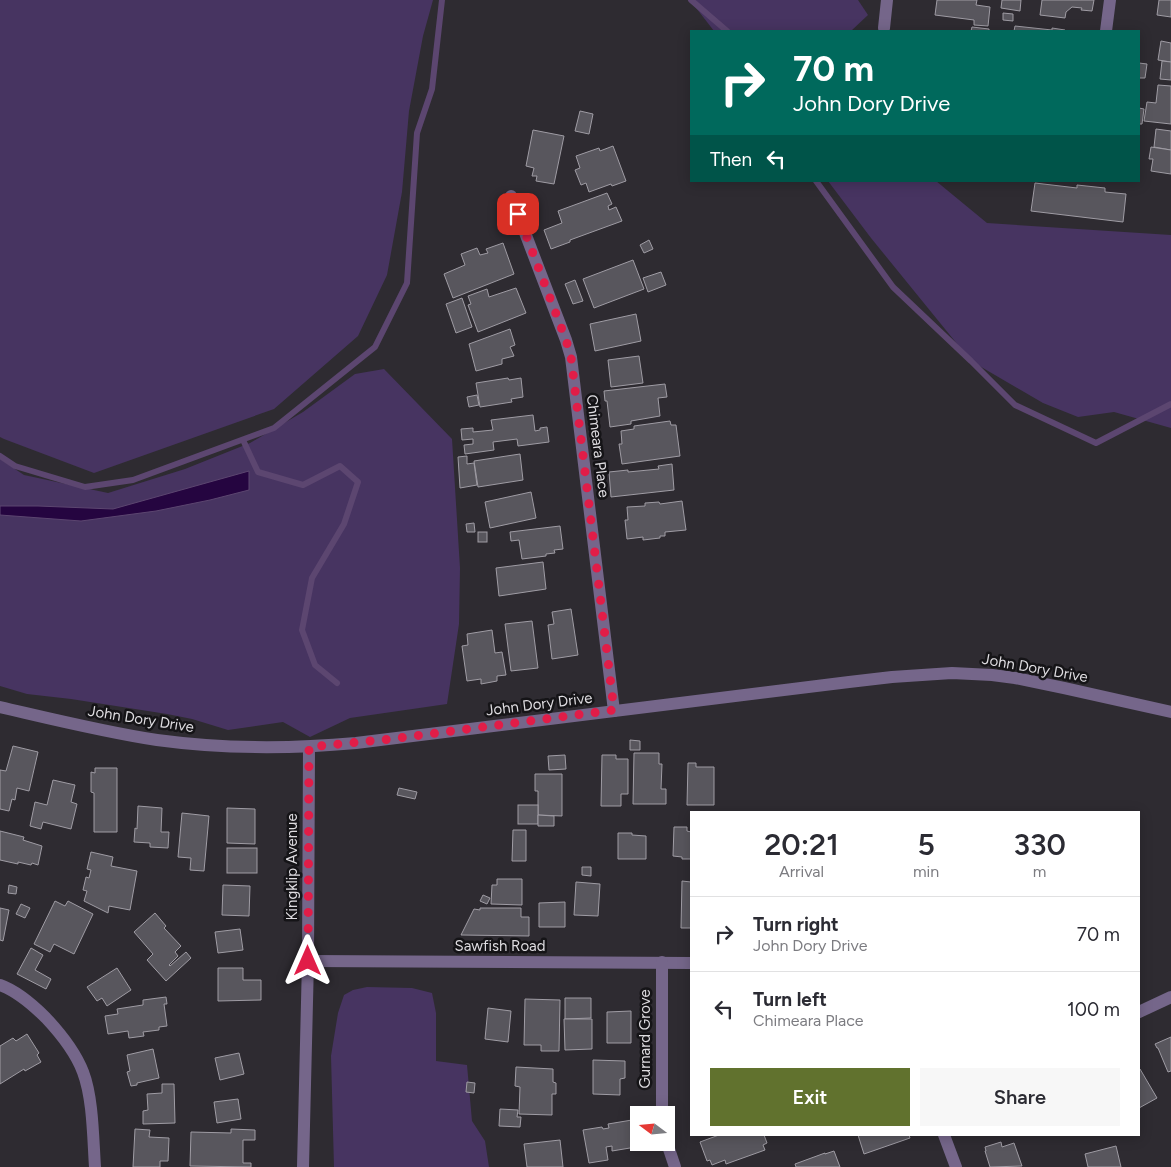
<!DOCTYPE html>
<html lang="en">
<head>
<meta charset="utf-8">
<style>
	body { margin:0; font-family:Figtree,sans-serif; background:#f7f7f7; color:#2b2b33; height:100vh; display:flex; flex-direction:column; font-size:19px; white-space:nowrap }
	* { box-sizing:border-box; margin:0 }
	p { font-size:16px; color:#7c7c81 }
	.icon { flex:none; width:28px; height:28px; fill:none; stroke:currentColor; stroke-width:2; stroke-linecap:round; stroke-linejoin:round }
	.map { position:relative; flex:1; overflow:hidden }
	.side { position:absolute; left:690px; top:811px; width:450px; height:325px; display:flex; flex-direction:column; background:#fff; border-radius:0px; box-shadow:0 2px 12px #0003 }
	.side>* { flex:none }
	.hud { position:absolute; left:690px; top:30px; width:450px; height:152px; border-radius:0px; box-shadow:0 2px 12px #0003; background:#00695c; color:#fff; overflow:hidden }
	.needle { width:32px; rotate:286deg }
	.tools { position:absolute; left:630px; top:1106px; display:grid; gap:10px }
	.tools a { display:grid; place-items:center; width:45px; height:45px; border-radius:0px; background:#fff; box-shadow:0 2px 12px #0003; font-size:25px }
	.pin { position:absolute; display:grid; place-items:center; width:42px; height:42px; color:#fff; margin:-21px; border-radius:10px; box-shadow:0 2px 8px #0006 }
	.me { position:absolute; width:55px; margin:-28px; rotate:0deg; stroke-linejoin:round; filter:drop-shadow(0 0 4px #0008) }
	.turn { display:flex; align-items:center; gap:18px; height:105px; padding:0 20px; font-size:22px }
	.turn .icon { width:65px; height:65px; stroke-width:2.5 }
	.turn b { display:block; font-size:35px; line-height:42px }
	.then { display:flex; align-items:center; height:48px; padding:0 20px; background:#0003; gap:10px; font-size:19px }
	.eta { display:flex; justify-content:space-evenly; align-items:center; height:85px; text-align:center }
	.eta b { font-size:30px; font-weight:600; line-height:35px }
	.cta { display:flex; gap:10px; margin-top:auto; padding:10px 20px }
	.cta a { flex:1; height:58px; border-radius:0px; background:#61722e; color:#fff; font-size:20px; font-weight:600; line-height:58px; text-align:center }
	.cta a+a { background:#f7f7f7; color:#2b2b33 }
	ul { padding:0; list-style:none }
	li { display:flex; align-items:center; gap:15px; height:75px; padding:0 20px; border-top:1px solid #e1e1e2 }
	li div { flex:1 }
	li b { display:block; font-size:19px }
	li em { font-style:normal }
	.map>svg:first-child { display:block }
	.green { fill:#473461 }
	.water { fill:#250540; stroke:#5c4670 }
	.lines { fill:none; stroke-linecap:round; stroke-linejoin:round }
	.stream { stroke:#5c4670; stroke-width:6 }
	.building { fill:#58565d; stroke:#9f9ca4 }
	.minor { stroke:#75668a; stroke-width:12 }
	.route { stroke:#e11d48; stroke-width:9; stroke-dasharray:0 16.2 }
	.labels { text-anchor:middle; dominant-baseline:central; stroke-width:5; stroke-linejoin:round; paint-order:stroke }
	.street-label { font-size:15px; fill:#dedce0; stroke:#151417 }
</style>
</head>
<body>
<div class="map">
<svg width="1171" height="1167" viewBox="0 0 1171 1167">
	<rect width="100%" height="100%" fill="#2e2b31"/>
	<g class="green">
		<path d="M0 0H433L423 36 409 111 402 192 387 275 358 336 274 409 94 473 4 439 0 437Z"/>
		<path d="M690 0H858L868 15 851 31H714Z"/>
		<path d="M828 181H936L987 223 1171 235V428L1114 412 1078 417 1043 403 971 361 871 238Z"/>
		<path d="M384 369 452 439 460 568 459 624 447 704 350 718 310 737 283 722 228 730 192 719 167 714 71 699 27 694 0 686V459L24 475 108 493 185 469 250 443 303 412 355 374Z"/>
		<path d="M367 987 412 988 432 993 436 1013V1061L467 1065 472 1121 485 1141 489 1167H334L331 1056 338 1013 344 995 353 990Z"/>
	</g>
	<path class="water" d="M249 471V490L210 500 156 511 81 521 0 515V506H38L113 509Z"/>
	<g class="lines">
		<g class="stream">
			<path d="M691 0 727 31"/>
			<path d="M816 181 893 287 971 361 1015 405 1096 443 1171 404"/>
			<path d="M243 440 258 472 303 485 340 466 358 482 344 524 312 578 302 630 315 665 337 683"/>
			<path d="M0 456 15 466 85 487 133 480 274 428 375 347 407 283 417 133 432 89 442 0"/>
		</g>
	</g>
	<g class="building">
		<path d="M937 0H977L976 5 990 7 988 26 974 25V20L935 15Z"/>
		<path d="M1002 0H1021L1020 11 1001 8Z"/>
		<path d="M1042 0H1094L1092 11 1081 10 1082 8 1072 7 1066 12 1065 18 1040 15Z"/>
		<path d="M1159 0H1171V17L1157 15Z"/>
		<path d="M1003 13 1013 14V21L1003 20Z"/>
		<path d="M1015 26 1052 30V28L1065 30V31H1014Z"/>
		<path d="M972 27 989 29V31H971Z"/>
		<path d="M1161 41 1171 43V62L1158 60Z"/>
		<path d="M1162 61 1171 62V80L1160 79Z"/>
		<path d="M1139 63 1147 64 1145 78H1139Z"/>
		<path d="M1158 85 1171 86V124L1144 121 1147 102 1156 103Z"/>
		<path d="M1139 108 1144 109 1142 124H1139Z"/>
		<path d="M580 111 593 114 589 134 575 131Z"/>
		<path d="M1156 129 1171 131V150L1154 147Z"/>
		<path d="M533 130 564 136 554 184 536 181 537 176H532L534 168 526 166Z"/>
		<path d="M613 146 626 181 612 186 611 184 589 192 586 183 581 185 575 170 580 168 576 156 599 148 600 151Z"/>
		<path d="M1151 147 1171 150V174L1151 171 1153 159H1149Z"/>
		<path d="M1035 183 1077 188V185L1105 188V192L1126 194 1123 222 1031 211Z"/>
		<path d="M607 193 612 204 608 206 609 210 616 207 622 221 570 240V242L551 249 544 230 562 223 558 211Z"/>
		<path d="M649 240 653 249 644 253 640 245Z"/>
		<path d="M503 243 514 274 453 298 444 274 465 265 461 254 477 248 480 255 488 253 486 249Z"/>
		<path d="M633 260 644 289 594 308 583 279Z"/>
		<path d="M661 272 666 285 648 292 643 278Z"/>
		<path d="M575 280 583 301 573 304 565 284Z"/>
		<path d="M516 288 526 313 478 332 468 305 471 304 468 296 487 289 489 297Z"/>
		<path d="M462 298 472 327 456 333 446 304Z"/>
		<path d="M636 314 641 341 595 351 590 324Z"/>
		<path d="M510 329 515 345 510 347 514 356 502 359V364L476 371 469 344Z"/>
		<path d="M639 356 643 383 611 387 608 360Z"/>
		<path d="M508 378 509 380 521 378 523 397 511 399 512 402 480 407 476 383Z"/>
		<path d="M665 384 667 397 658 398 660 416 631 421V424L610 427 607 401H605L604 391Z"/>
		<path d="M477 395 479 405 469 407 467 397Z"/>
		<path d="M533 415 535 431 540 430V428L547 427 549 442 518 446 517 439 493 442 494 450 465 454 464 445 473 444V439L462 440 461 429 473 428V432L493 430 491 420Z"/>
		<path d="M670 421 671 425H676L680 456 622 464 619 444H622L621 431 634 429V426Z"/>
		<path d="M520 454 523 480 478 487 474 461Z"/>
		<path d="M467 456V464L474 463 477 485 460 488 458 457Z"/>
		<path d="M672 464 674 490 611 497 609 472 628 470V472L659 469 658 466Z"/>
		<path d="M531 492 536 518 490 528 485 502Z"/>
		<path d="M682 501 686 530 665 532V536H660V538L643 540V537L627 539 625 520H628L627 507 645 506V503L659 502 660 504Z"/>
		<path d="M474 523 475 532H467L466 524Z"/>
		<path d="M560 526 563 549 554 550 555 553 546 554V556L522 559 519 540 511 541 510 532Z"/>
		<rect x="478" y="532" width="9" height="10"/>
		<path d="M543 562 546 589 499 596 496 568Z"/>
		<path d="M571 609 578 655 552 659 548 625 554 624 552 612Z"/>
		<path d="M532 621 538 668 511 671 505 624Z"/>
		<path d="M492 630 495 653 502 652 506 675 497 676V681L481 684V679L467 681 462 646 468 645 467 634Z"/>
		<path d="M630 740 640 741V750H630Z"/>
		<path d="M13 746 38 752 29 791 17 788 15 800 12 799 9 811 0 809V770L6 771Z"/>
		<path d="M634 753H659V764H662L661 789H666V804H633Z"/>
		<path d="M565 755 566 769 549 770 548 756Z"/>
		<path d="M602 755H616V759H628V794H621V806H601Z"/>
		<path d="M688 763H696V767H714V805H687Z"/>
		<path d="M95 768H117V832H94V793L91 792V772L95 773Z"/>
		<path d="M535 774H562V816L538 815V791H535Z"/>
		<path d="M53 780 75 785 71 802 77 804 71 829 43 822 41 829 30 826 35 802 47 805Z"/>
		<path d="M399 788 417 792 415 799 397 795Z"/>
		<rect x="518" y="805" width="20" height="19"/>
		<path d="M138 806 162 808 161 832H169L168 848 150 847V843L134 842 135 828 137 829Z"/>
		<path d="M227 808 255 809V844L227 843Z"/>
		<path d="M182 813 209 816 204 871 190 870 191 858 178 857Z"/>
		<path d="M538 815 554 816V826H538Z"/>
		<path d="M674 827H687V831L691 832V859H682V857L673 856Z"/>
		<path d="M513 830H526V861H512Z"/>
		<path d="M0 831 24 837 23 840 42 846 38 865 32 863 31 865 18 862V864L0 860Z"/>
		<path d="M618 833H632V835L646 836V859H618Z"/>
		<rect x="227" y="848" width="30" height="25"/>
		<path d="M91 852 113 857 111 866 137 871 130 910 109 906 108 913 84 901 87 891 83 890 86 877 89 878 91 870 87 869Z"/>
		<path d="M582 867H591V876L582 875Z"/>
		<path d="M497 879H522V905L491 904 492 885H497Z"/>
		<path d="M682 881 691 882V928H681Z"/>
		<path d="M576 882 600 884 598 916 574 915Z"/>
		<path d="M9 885 17 887 16 894 8 893Z"/>
		<path d="M223 885 250 886 249 916 222 915Z"/>
		<path d="M483 895 490 898 487 904 480 901Z"/>
		<path d="M55 901 65 906 68 901 93 914 74 954 54 944 50 952 34 944Z"/>
		<path d="M565 902V927H539V903Z"/>
		<path d="M21 904 30 908 25 918 16 914Z"/>
		<path d="M0 908 9 910 3 941 0 940Z"/>
		<path d="M480 908H521V917H529V936L461 935 474 909 480 910Z"/>
		<path d="M155 913 166 926 164 928 181 946 175 952 178 956 169 965 170 966 186 952 191 958 166 981 147 960 153 954 134 932Z"/>
		<path d="M240 929 243 950 218 953 215 932Z"/>
		<path d="M31 948 43 955 35 970 51 979 46 989 17 974Z"/>
		<path d="M117 968 131 990 107 1006 102 998 97 1001 87 987Z"/>
		<path d="M218 968H243V980H261V1000L218 1001Z"/>
		<path d="M166 997 167 1004H164L167 1026 159 1027V1030L143 1032 144 1036 129 1038 128 1031 108 1034 105 1016 118 1014 117 1009 143 1005V1000Z"/>
		<path d="M565 998H591V1018L565 1019Z"/>
		<path d="M525 999 560 1000 559 1051H541V1045H524Z"/>
		<path d="M488 1008 511 1011 508 1042 485 1039Z"/>
		<path d="M631 1011V1043H607V1012Z"/>
		<path d="M564 1019H592V1049L565 1050Z"/>
		<path d="M27 1034 39 1053 37 1055 41 1062 25 1071 24 1069 0 1084V1046L13 1038 16 1041Z"/>
		<path d="M1171 1037V1071L1168 1072 1158 1048H1157L1155 1044Z"/>
		<path d="M153 1049 159 1078 137 1083V1085L131 1086 127 1072 130 1071 127 1055Z"/>
		<path d="M239 1053 244 1074 220 1080 215 1058Z"/>
		<path d="M593 1060 625 1061V1078L620 1079V1095L593 1094Z"/>
		<path d="M516 1067 553 1069V1082L556 1083V1094H552V1115L519 1114 520 1087 515 1086Z"/>
		<path d="M1140 1069 1157 1098 1139 1108V1070Z"/>
		<path d="M467 1082 475 1083 474 1093 466 1092Z"/>
		<path d="M162 1084H174L175 1123 143 1124V1111L148 1110 147 1094 162 1093Z"/>
		<path d="M238 1099 241 1119 217 1123 214 1102Z"/>
		<path d="M500 1109 518 1110 517 1117H521L520 1127 499 1126Z"/>
		<path d="M632 1120 636 1147 612 1151V1146L606 1147 608 1160 589 1163 583 1130 602 1127 603 1129 609 1128 608 1124Z"/>
		<path d="M135 1129 150 1130 149 1137 169 1138 168 1161H160V1167H133Z"/>
		<path d="M231 1129 255 1130V1140H243V1163H251V1167L190 1166 191 1132 231 1133Z"/>
		<path d="M719 1135H764L767 1143 763 1145 765 1150 726 1164 725 1160 712 1165 710 1160 707 1161 700 1142Z"/>
		<path d="M858 1135H909L910 1138 864 1154Z"/>
		<path d="M560 1140 563 1167H527L524 1144Z"/>
		<path d="M1001 1142 1002 1147 1014 1143 1022 1166 990 1167 985 1151H986L985 1147Z"/>
		<path d="M1116 1146 1121 1167H1088L1085 1154Z"/>
		<path d="M834 1151 840 1167H796L795 1164 825 1153V1154Z"/>
	</g>
	<g class="lines">
		<g class="minor">
			<path d="M884 28 887 0"/>
			<path d="M1106 31 1110 0"/>
			<path d="M511 196 566 340 571 357 614 711"/>
			<path d="M0 707C52 719 104 732 157 740 223 749 290 749 356 743L849 682 892 677 952 673 992 675 1015 678 1064 688 1171 712"/>
			<path d="M308 961 691 963"/>
			<path d="M662 962V1115"/>
			<path d="M0 985C17 991 33 1005 46 1018 61 1034 75 1051 83 1072 93 1098 93 1138 95 1167"/>
			<path d="M1139 1012 1171 997"/>
			<path d="M944 1135 956 1167"/>
			<path d="M666 1140 675 1167"/>
			<path d="M303 1167 308 961 309 747"/>
		</g>
	</g>
	<g class="lines">
		<path class="route" d="M308 961 309 747 391 739 614 710 571 357 566 340 518 214"/>
	</g>
	<g class="labels">
		<g class="street-label">
			<text transform="translate(598 446) rotate(83)">Chimeara Place</text>
			<text transform="translate(1035 668) rotate(10)">John Dory Drive</text>
			<text transform="translate(539 704) rotate(-7)">John Dory Drive</text>
			<text transform="translate(141 719) rotate(9)">John Dory Drive</text>
			<text transform="translate(292 867) rotate(-90)">Kingklip Avenue</text>
			<text x="500" y="946">Sawfish Road</text>
			<text transform="translate(645 1039) rotate(-90)">Gurnard Grove</text>
		</g>
	</g>
</svg>
<div class="tools">
<a><svg class="needle" viewBox="-14 -14 28 28"><path d="M0-13l5 13h-10z" fill="#e53935"/><path d="M0 13l5-13h-10z" fill="#7c7c81"/></svg></a>
</div>
<div class="pin" style="left:518px;top:214px;background:#d93025"><svg class="icon" aria-label="arrive" viewBox="0 0 24 24"><path d="M6 21V4h12l-3 4 3 4H6"/></svg></div>
<svg class="me" style="left:308px;top:961px" viewBox="-20 -20 40 40"><path d="M0-17L14 15 0 8-14 15z" fill="#e11d48" stroke="#fff" stroke-width="4"/></svg>
<div class="hud">
<div class="turn"><svg class="icon" aria-label="right" viewBox="0 0 24 24"><path d="M7 20v-9h11M14 6l5 5-5 5"/></svg><div><b>70 m</b>John Dory Drive</div></div>
<div class="then">Then<svg class="icon" aria-label="left" viewBox="0 0 24 24"><path d="M17 20v-9H6M10 6l-5 5 5 5"/></svg></div>
</div>
<section class="side">
<div class="eta">
<div><b>20:21</b><p>Arrival</p></div>
<div><b>5</b><p>min</p></div>
<div><b>330</b><p>m</p></div>
</div>
<ul>
<li><svg class="icon" aria-label="right" viewBox="0 0 24 24"><path d="M7 20v-9h11M14 6l5 5-5 5"/></svg><div><b>Turn right</b><p>John Dory Drive</p></div><em>70 m</em></li>
<li><svg class="icon" aria-label="left" viewBox="0 0 24 24"><path d="M17 20v-9H6M10 6l-5 5 5 5"/></svg><div><b>Turn left</b><p>Chimeara Place</p></div><em>100 m</em></li>
</ul>
<div class="cta"><a>Exit</a><a>Share</a></div>
</section>
</div>
</body>
</html>
